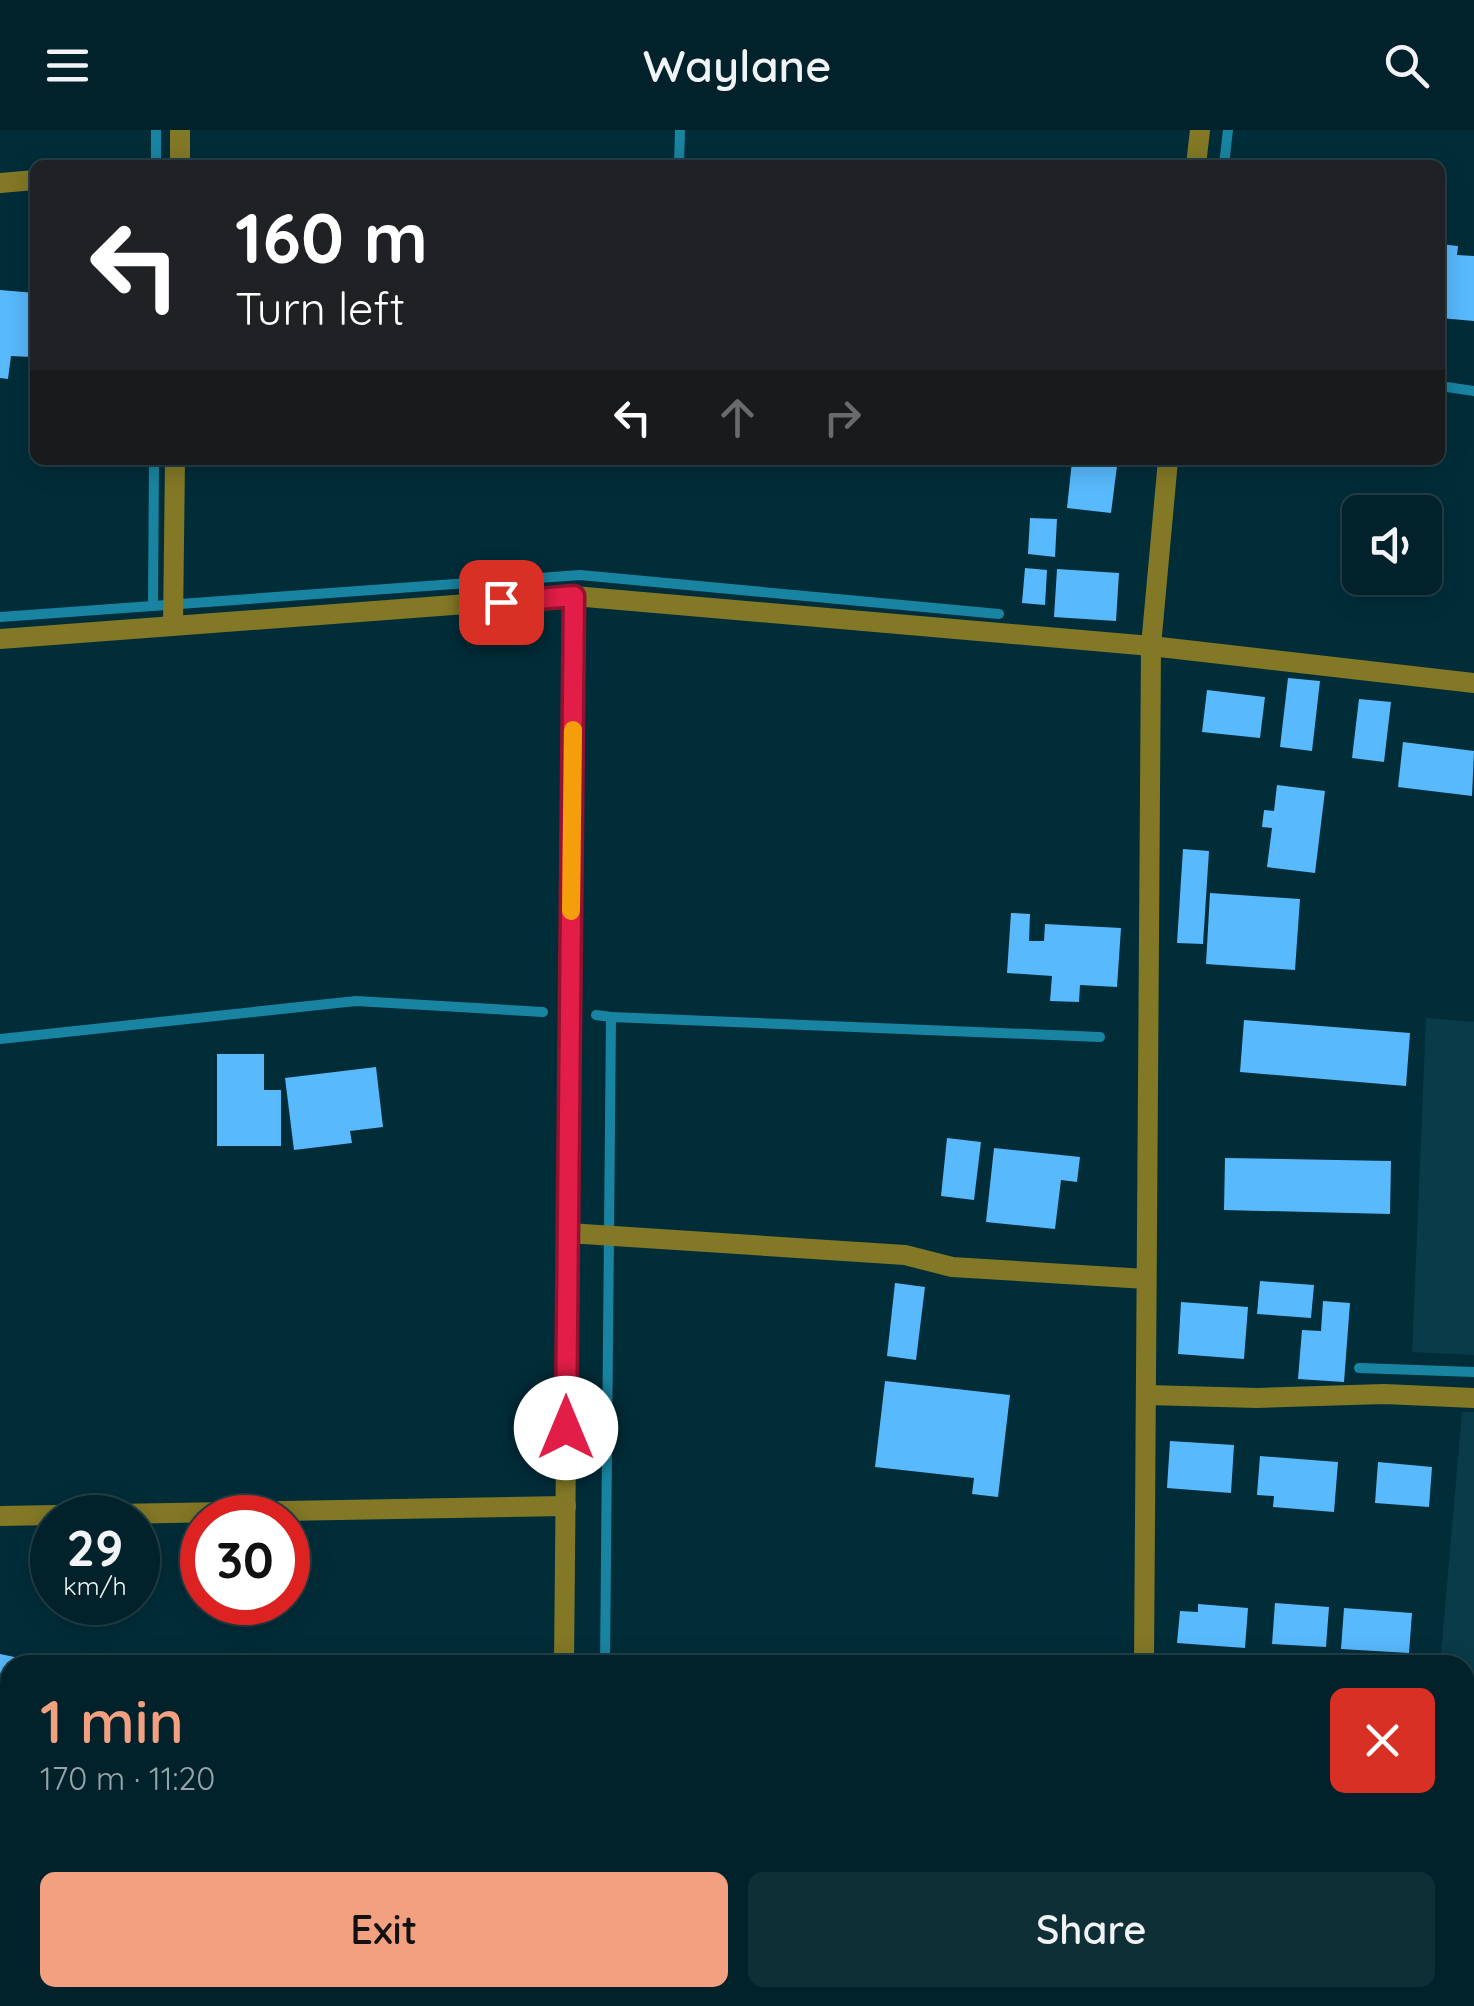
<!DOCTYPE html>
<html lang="en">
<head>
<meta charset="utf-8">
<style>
	body { margin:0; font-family:Quicksand,sans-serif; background:#0f2f37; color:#f1f3f6; height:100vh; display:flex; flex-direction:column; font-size:38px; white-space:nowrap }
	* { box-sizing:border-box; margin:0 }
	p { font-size:32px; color:#96a4a9 }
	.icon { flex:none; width:55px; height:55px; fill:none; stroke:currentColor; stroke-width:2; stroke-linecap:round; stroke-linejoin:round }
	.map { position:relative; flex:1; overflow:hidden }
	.panel { position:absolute; left:0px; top:1525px; width:1475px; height:352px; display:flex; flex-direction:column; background:#01222b; border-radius:30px 30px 0 0; box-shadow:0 5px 25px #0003,0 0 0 2px #233f47 }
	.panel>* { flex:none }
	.hud { position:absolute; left:30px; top:30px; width:1415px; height:305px; border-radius:15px; box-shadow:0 5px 25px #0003,0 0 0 2px #233f47; background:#202124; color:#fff; overflow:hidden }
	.controls { position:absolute; left:1342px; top:365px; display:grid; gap:20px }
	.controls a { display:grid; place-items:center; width:100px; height:100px; border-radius:15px; background:#01222b; box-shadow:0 5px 25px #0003,0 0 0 2px #233f47; font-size:50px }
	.speed { position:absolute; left:30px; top:1365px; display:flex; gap:20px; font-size:50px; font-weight:700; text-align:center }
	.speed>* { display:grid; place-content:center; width:130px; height:130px; border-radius:50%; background:#01222b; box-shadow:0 5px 25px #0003,0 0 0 2px #233f47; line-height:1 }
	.speed small { font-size:25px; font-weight:400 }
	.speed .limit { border:15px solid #d22; background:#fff; color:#111 }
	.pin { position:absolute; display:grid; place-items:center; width:85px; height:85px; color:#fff; margin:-42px; border-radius:20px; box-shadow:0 5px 15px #0006 }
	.me { position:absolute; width:110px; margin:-55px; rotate:0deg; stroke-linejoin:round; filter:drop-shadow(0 0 8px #0008) }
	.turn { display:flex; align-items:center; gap:35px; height:210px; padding:0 40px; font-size:45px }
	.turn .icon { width:130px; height:130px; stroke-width:2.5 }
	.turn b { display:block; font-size:70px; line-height:85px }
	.lanes { display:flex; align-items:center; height:95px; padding:0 40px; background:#0003; justify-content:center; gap:50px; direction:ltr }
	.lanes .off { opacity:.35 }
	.round { display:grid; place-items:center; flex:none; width:105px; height:105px; border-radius:15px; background:#0f2f37 }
	.headline { display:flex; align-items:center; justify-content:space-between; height:170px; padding:0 40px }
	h1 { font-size:60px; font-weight:600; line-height:75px; color:#f2a080 }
	.button { display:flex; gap:20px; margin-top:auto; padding:20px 40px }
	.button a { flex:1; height:115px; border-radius:15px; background:#f2a080; color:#111; font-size:40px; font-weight:600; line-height:115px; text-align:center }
	.button a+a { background:#0f2f37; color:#f1f3f6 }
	header { display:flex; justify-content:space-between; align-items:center; height:130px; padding:0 40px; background:#01222b; font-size:45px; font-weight:600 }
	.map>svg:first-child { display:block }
	.built { fill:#093b48 }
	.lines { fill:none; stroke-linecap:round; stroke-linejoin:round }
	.stream { stroke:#1984a2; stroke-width:10 }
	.building { fill:#58b9fc }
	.street { stroke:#837826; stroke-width:20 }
	.route-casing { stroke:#92132f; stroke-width:25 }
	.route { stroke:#e11d48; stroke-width:18 }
	.slow { stroke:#f59e0b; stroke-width:18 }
</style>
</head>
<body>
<header><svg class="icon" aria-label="menu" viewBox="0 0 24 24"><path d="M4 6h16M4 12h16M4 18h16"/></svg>Waylane<svg class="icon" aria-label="search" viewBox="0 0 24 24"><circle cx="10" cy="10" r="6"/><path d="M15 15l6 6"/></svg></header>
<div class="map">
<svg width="1474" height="1876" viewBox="0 0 1474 1876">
	<rect width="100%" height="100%" fill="#012d39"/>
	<g class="built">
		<path d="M1426 888 1474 892V1225L1412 1222Z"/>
		<path d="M1462 1282H1474V1647L1465 1646V1535H1440Z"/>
	</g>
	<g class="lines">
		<g class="stream">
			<path d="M156 35V0"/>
			<path d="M679 35 680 0"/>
			<path d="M1224 35 1228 0"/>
			<path d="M1440 256 1474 261"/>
			<path d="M153 476 154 330"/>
			<path d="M0 487 580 445 999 484"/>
			<path d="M596 885 611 887"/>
			<path d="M0 909 356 871 543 882"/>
			<path d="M1359 1238 1474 1242"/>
			<path d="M605 1535 611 887 1100 907"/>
			<path d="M0 1828H10"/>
			<path d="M603 1876V1868"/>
		</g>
	</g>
	<g class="building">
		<path d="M1440 114 1458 116 1457 125 1474 126V191L1440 188Z"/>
		<path d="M0 160 35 163V242H30L31 227 11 226 8 249 0 248Z"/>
		<path d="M1072 331 1117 336 1111 383 1067 378Z"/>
		<path d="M1030 388 1057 389 1055 427 1028 424Z"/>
		<path d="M1025 438 1047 440 1045 475 1022 473Z"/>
		<path d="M1057 439 1119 443 1116 491 1054 487Z"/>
		<path d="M1288 548 1320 551 1312 621 1280 617Z"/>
		<path d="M1207 560 1265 567 1260 608 1202 602Z"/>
		<path d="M1359 569 1391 572 1384 632 1352 628Z"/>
		<path d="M1403 612 1474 621 1472 666 1398 657Z"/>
		<path d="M1277 655 1325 661 1315 743 1267 737 1272 698 1262 697 1264 680 1274 681Z"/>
		<path d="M1183 719 1209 721 1203 814 1177 813Z"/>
		<path d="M1210 763 1300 769 1295 840 1206 834Z"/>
		<path d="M1011 783 1030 784 1029 811H1044L1045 794 1121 798 1117 857 1080 855 1079 872 1050 871 1052 846 1007 843Z"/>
		<path d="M1244 890 1410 903 1406 956 1240 942Z"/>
		<path d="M217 924H264V960H281V1016H217Z"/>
		<path d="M376 937 383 997 350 1001 352 1013 294 1020 285 948Z"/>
		<path d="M947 1008 981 1012 974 1070 941 1066Z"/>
		<path d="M994 1018 1080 1027 1077 1052 1061 1050 1055 1099 986 1092Z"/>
		<path d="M1225 1028 1391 1031 1390 1084 1224 1080Z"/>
		<path d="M1260 1151 1314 1155 1311 1188 1257 1184Z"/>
		<path d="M895 1153 925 1157 916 1230 887 1226Z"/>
		<path d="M1323 1171 1350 1173 1344 1252 1298 1249 1302 1200 1321 1201Z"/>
		<path d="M1181 1172 1248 1177 1244 1229 1178 1224Z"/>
		<path d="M885 1251 1010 1265 998 1367 972 1364 974 1348 875 1337Z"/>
		<path d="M1170 1311 1234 1315 1231 1363 1167 1358Z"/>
		<path d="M1260 1326 1338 1332 1334 1382 1273 1377 1274 1366 1257 1365Z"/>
		<path d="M1378 1332 1432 1337 1429 1377 1375 1373Z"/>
		<path d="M1275 1473 1329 1477 1326 1517 1272 1514Z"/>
		<path d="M1198 1474 1248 1478 1245 1518 1177 1513 1180 1481 1198 1482Z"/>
		<path d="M1344 1478 1412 1483 1409 1523 1341 1519Z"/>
		<path d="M0 1524 39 1532V1535H10V1593L0 1591Z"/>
		<path d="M1465 1681H1474V1714L1465 1713Z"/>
		<path d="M737 1868H767L765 1876H735Z"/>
		<path d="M776 1868H830L866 1874V1876H775Z"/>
		<path d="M1156 1868H1184L1183 1876H1156Z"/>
		<path d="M1305 1868H1350L1349 1876H1304Z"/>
	</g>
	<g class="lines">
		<g class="street">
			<path d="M180 35V0"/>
			<path d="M1196 35 1200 0"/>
			<path d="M0 53 35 50"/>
			<path d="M173 496 175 330"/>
			<path d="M0 509 574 466 1151 516 1474 553"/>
			<path d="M568 1103 905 1125 952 1137 1146 1149"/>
			<path d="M1147 1265 1257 1268 1384 1264 1474 1268"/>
			<path d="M0 1386 566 1376"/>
			<path d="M564 1535 574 466"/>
			<path d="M1144 1535 1151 516 1168 330"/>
			<path d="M1465 1808 1474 1810"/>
			<path d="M561 1876V1868"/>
			<path d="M1130 1876 1131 1868"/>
		</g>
	</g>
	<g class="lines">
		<defs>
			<path id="route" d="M501 472 574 466 566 1298"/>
		</defs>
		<use href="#route" class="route-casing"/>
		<use href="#route" class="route"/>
		<path class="slow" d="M571 781 573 600"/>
	</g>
</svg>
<div class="controls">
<a><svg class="icon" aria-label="sound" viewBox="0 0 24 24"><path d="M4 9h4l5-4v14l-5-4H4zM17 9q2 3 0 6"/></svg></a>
</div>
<div class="speed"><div>29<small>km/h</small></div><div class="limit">30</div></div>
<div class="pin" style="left:501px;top:472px;background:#d93025"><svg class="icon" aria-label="arrive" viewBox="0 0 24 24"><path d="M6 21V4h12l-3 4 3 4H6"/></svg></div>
<svg class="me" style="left:566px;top:1298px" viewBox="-20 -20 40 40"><circle r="19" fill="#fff"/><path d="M0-13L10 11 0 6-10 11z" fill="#e11d48"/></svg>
<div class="hud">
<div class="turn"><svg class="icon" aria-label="left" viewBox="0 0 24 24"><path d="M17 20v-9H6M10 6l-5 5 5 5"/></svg><div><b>160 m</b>Turn left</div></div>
<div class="lanes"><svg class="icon" aria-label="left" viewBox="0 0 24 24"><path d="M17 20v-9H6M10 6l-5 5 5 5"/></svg><svg class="icon off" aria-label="ahead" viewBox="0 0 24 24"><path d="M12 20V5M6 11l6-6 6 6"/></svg><svg class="icon off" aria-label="right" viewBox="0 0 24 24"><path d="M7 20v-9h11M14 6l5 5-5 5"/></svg></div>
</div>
<section class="panel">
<div class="headline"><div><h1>1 min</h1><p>170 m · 11:20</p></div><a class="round" style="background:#d93025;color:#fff"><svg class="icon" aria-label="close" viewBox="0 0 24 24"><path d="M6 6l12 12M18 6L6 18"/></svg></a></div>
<div class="button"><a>Exit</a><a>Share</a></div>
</section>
</div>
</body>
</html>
